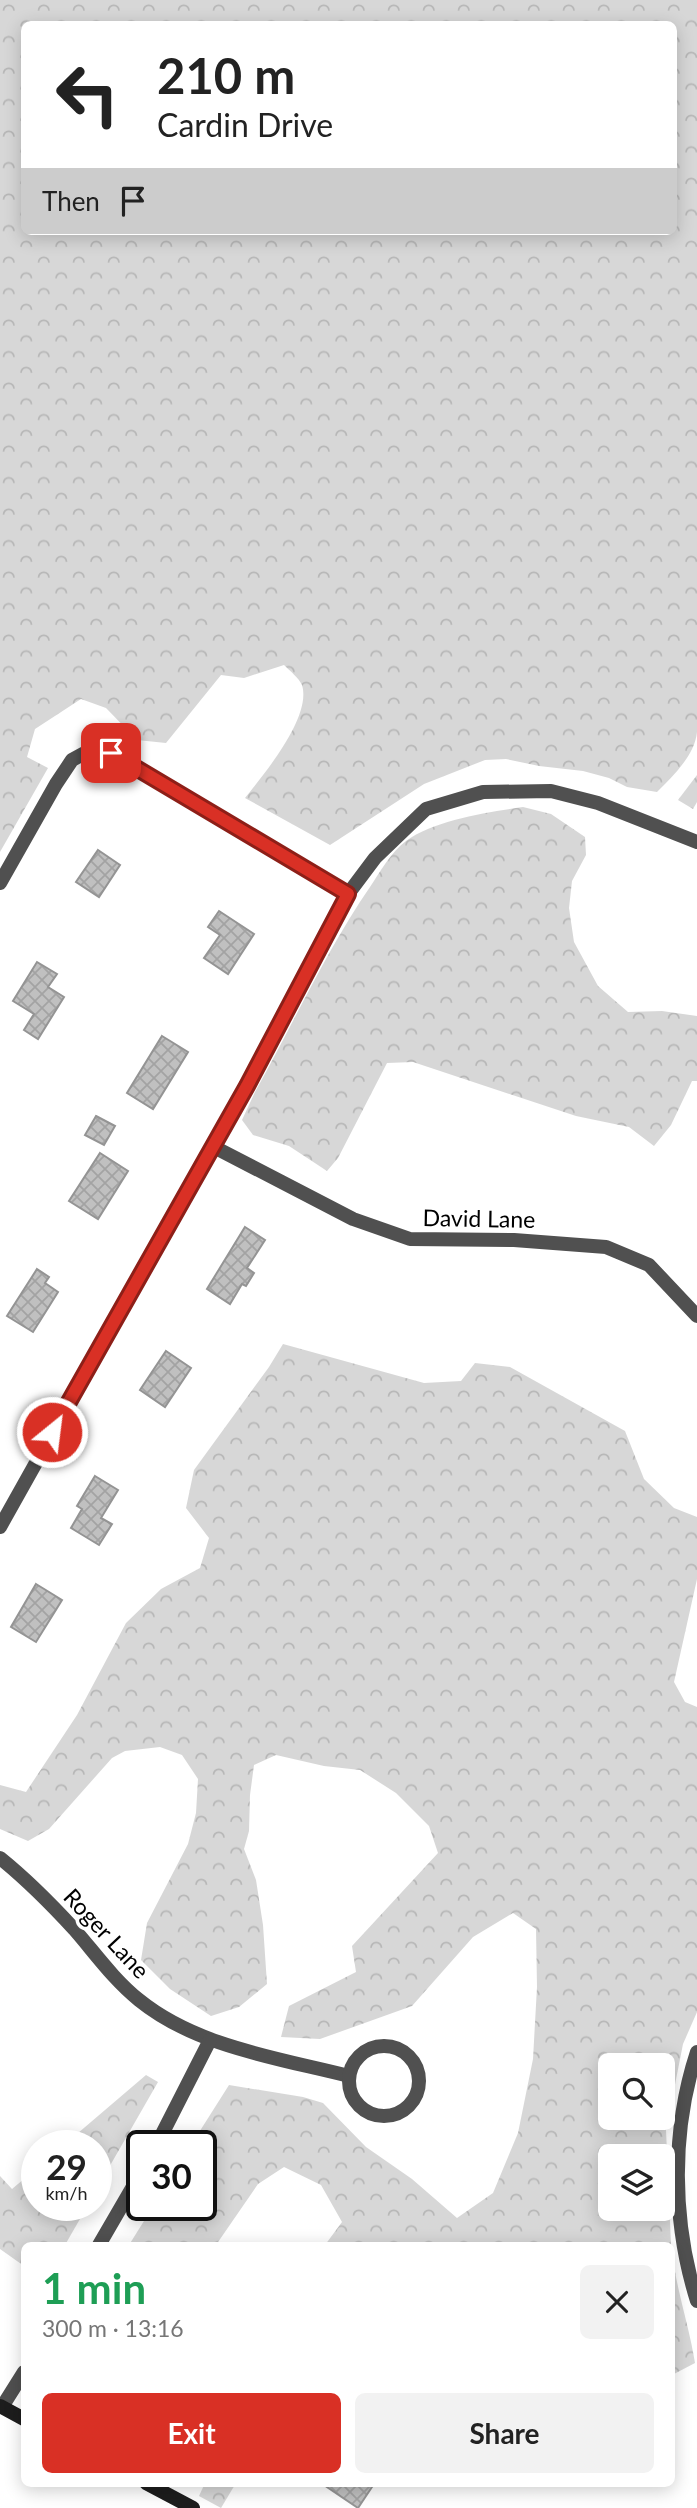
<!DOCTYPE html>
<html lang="en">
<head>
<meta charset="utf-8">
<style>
	body { margin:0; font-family:Lato,sans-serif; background:#f2f2f2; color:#222; height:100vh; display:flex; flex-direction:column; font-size:26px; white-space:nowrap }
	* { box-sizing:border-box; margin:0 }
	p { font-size:23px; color:#767676 }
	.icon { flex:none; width:38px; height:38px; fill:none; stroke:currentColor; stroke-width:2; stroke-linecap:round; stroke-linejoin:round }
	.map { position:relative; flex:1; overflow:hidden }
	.details { position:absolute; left:21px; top:2242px; width:654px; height:245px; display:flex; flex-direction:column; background:#fff; border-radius:10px; box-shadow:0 4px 18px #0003 }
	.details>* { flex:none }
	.hud { position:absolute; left:21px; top:21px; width:656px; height:214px; border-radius:10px; box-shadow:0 4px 18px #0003; background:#fff; color:#222; overflow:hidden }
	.controls { position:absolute; left:598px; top:2053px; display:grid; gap:14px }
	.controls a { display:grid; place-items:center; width:77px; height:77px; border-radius:10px; background:#fff; box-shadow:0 4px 18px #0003; font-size:35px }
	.speed { position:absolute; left:21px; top:2130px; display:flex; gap:14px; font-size:35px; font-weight:700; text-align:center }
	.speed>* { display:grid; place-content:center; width:91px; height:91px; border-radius:50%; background:#fff; box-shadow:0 4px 18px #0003; line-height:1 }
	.speed small { font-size:18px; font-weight:400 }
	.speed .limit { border:4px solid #111; border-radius:10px; background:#fff; color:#111 }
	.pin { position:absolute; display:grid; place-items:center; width:60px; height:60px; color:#fff; margin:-30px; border-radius:14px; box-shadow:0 4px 10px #0006 }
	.me { position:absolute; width:77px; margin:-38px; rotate:29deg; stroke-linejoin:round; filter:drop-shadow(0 0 5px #0008) }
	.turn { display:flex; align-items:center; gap:24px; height:147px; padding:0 21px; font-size:32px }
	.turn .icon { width:91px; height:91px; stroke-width:2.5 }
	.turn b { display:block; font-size:49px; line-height:60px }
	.then { display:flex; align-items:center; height:66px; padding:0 21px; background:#0003; gap:14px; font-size:26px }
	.round { display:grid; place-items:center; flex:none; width:74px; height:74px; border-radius:10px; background:#f2f2f2 }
	.head { display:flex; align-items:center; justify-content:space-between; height:119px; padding:0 21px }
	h1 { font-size:42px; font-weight:700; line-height:52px; color:#1e9e55 }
	.primary-button { display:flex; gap:14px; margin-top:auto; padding:14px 21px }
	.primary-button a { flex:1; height:80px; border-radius:10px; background:#d93025; color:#fff; font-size:28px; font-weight:700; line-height:80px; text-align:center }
	.primary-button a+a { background:#f2f2f2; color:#222 }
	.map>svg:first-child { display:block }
	.forest { fill:url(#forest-crowns); fill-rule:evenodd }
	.building { fill:url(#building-cross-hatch); stroke:#949494; stroke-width:2 }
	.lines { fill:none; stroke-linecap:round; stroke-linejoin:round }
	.street { stroke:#505050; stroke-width:14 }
	.secondary { stroke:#1d1d1d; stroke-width:14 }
	.route-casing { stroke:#8d1f18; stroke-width:18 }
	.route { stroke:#d93025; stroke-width:12 }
	.labels { text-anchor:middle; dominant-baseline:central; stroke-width:7; stroke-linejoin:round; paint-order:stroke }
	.street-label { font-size:23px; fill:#000; stroke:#fff }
</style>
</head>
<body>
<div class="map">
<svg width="697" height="2508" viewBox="0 0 697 2508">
	<defs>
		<pattern id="forest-crowns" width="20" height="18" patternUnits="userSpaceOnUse" patternTransform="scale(1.75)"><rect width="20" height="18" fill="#d7d7d7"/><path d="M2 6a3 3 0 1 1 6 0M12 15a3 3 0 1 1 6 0" fill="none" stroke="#b7b7b7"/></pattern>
		<pattern id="building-cross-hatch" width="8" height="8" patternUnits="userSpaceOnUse" patternTransform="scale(1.75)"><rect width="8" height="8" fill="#c0c0c0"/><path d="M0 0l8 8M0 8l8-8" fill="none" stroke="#a3a3a3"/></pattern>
	</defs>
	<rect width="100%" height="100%" fill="#fff"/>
	<g class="forest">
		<path d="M0 0H697V732C695 755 673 776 657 792L627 787 609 778 583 771 539 766 506 759 485 760 424 784 330 845 245 798C264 774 312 717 302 685 299 678 290 671 284 665L244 678 221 675 166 743 137 740 106 708 81 699 35 729 27 757 48 768 0 852ZM674 24V231H24V24Z"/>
		<path d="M697 775V802L693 809 678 800Z"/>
		<path d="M523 807 551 814 585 837 586 855 572 881 569 908 574 942 598 986 628 1012 662 1011 697 1016V1081H692L671 1125 654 1146 629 1127 576 1116 413 1062 387 1063 338 1158 327 1171 289 1146 253 1135 242 1120 255 1092C293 1024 326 951 370 887 380 872 391 852 406 841 434 820 489 812 523 807Z"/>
		<path d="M283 1344 424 1383 461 1381 475 1363 510 1367 625 1431 644 1479 674 1508 697 1517V1579L674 1682 685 1702 697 1707V2012L683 2044 666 2130 671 2245H325L342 2222 321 2185 284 2167 258 2184 216 2245H129L154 2205H201V2146L191 2145 229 2085 303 2097 323 2103 366 2147 412 2179 457 2218 493 2193 518 2133 533 2059 537 1987 536 1929 513 1913 473 1937 412 2006 320 2039 281 2037 289 2006 356 1972 352 1946 438 1853 429 1826 396 1793 360 1770 324 1766 276 1755 254 1765 250 1795 249 1831 244 1849 256 1880 263 1925 267 1984 239 2007 211 2016 170 1989 141 1960 147 1923 188 1844 196 1813 198 1779 182 1755 160 1747 125 1751 112 1758 49 1829 28 1841 0 1829V1785L26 1792 77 1715 126 1623 161 1589 200 1568 209 1538 186 1508 194 1470 269 1367ZM663 2065V2118H611V2065ZM663 2156V2208H611V2156Z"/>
		<path d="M146 2075 158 2082 96 2190V2146L64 2145Z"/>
		<path d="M37 2168V2205H88L65 2245H24V2266L0 2249V2176L12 2189Z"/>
		<path d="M672 2251C676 2289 689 2325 695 2363L674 2374Z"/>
		<path d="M205 2483H236L221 2508 199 2496Z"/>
	</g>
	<g class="building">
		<path d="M98 850 120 865 99 897 76 882Z"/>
		<path d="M219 911 254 934 228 974 204 958 220 935 208 927Z"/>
		<path d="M37 962 57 974 48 987 64 997 38 1039 24 1030 34 1014 13 1001Z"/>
		<path d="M162 1036 188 1052 153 1109 127 1093Z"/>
		<path d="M96 1116 115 1126 104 1145 85 1135Z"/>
		<path d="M100 1153 128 1171 98 1219 69 1201Z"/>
		<path d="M245 1227 265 1240 247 1268 254 1273 246 1286 242 1284 230 1304 207 1289Z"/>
		<path d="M37 1269 49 1277 45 1283 58 1292 33 1332 7 1316Z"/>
		<path d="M166 1351 191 1368 165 1407 140 1390Z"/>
		<path d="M95 1476 118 1490 101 1518 112 1524 99 1545 71 1528 82 1509 77 1506Z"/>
		<path d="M36 1584 62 1600 36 1642 11 1627Z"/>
		<path d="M321 2483H373L374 2484 358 2508Z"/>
	</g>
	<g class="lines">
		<g class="street">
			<path d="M0 883 56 784 72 760 83 754 99 751 111 753 348 894"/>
			<path d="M214 1147 353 1219 410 1239 514 1240 606 1247 649 1265 697 1316"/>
			<path d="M0 1527 247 1086 348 894 375 858 426 809 483 792 551 791 598 803 697 842"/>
			<path d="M0 1858C26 1879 51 1904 74 1929 95 1953 113 1979 139 2000 197 2047 278 2058 349 2076"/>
			<circle cx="384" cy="2081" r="35"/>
			<path d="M697 2052C671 2131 672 2221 697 2301"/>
			<path d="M156 2146 210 2040"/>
			<path d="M99 2245 142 2171"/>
			<path d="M2 2407 24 2372"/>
		</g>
		<g class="secondary">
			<path d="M0 2406 24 2419"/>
			<path d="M146 2483 193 2508"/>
		</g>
	</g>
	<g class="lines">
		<defs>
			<path id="route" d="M52 1432 247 1086 348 894 111 753"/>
		</defs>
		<use href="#route" class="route-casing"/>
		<use href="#route" class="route"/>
	</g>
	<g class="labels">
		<g class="street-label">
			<text transform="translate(479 1218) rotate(1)">David Lane</text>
			<text transform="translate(107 1933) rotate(47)">Roger Lane</text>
		</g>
	</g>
</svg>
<div class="controls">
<a><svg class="icon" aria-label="search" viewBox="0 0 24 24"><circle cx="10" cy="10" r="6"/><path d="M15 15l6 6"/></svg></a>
<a><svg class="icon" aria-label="layers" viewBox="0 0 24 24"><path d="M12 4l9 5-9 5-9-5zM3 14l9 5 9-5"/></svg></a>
</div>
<div class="speed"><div>29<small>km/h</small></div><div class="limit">30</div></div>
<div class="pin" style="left:111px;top:753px;background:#d93025"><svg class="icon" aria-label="arrive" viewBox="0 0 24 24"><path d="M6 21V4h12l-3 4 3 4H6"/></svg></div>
<svg class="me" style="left:52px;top:1432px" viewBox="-20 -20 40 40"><circle r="17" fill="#d93025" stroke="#fff" stroke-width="3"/><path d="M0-11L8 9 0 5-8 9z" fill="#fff"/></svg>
<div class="hud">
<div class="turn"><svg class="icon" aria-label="left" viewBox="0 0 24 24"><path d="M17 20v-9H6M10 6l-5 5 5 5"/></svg><div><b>210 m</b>Cardin Drive</div></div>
<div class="then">Then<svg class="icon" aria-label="arrive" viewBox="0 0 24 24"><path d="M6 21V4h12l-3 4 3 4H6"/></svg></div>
</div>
<section class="details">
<div class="head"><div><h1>1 min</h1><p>300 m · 13:16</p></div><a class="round"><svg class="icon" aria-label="close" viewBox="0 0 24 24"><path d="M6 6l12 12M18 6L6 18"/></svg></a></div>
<div class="primary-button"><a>Exit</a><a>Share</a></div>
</section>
</div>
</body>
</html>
